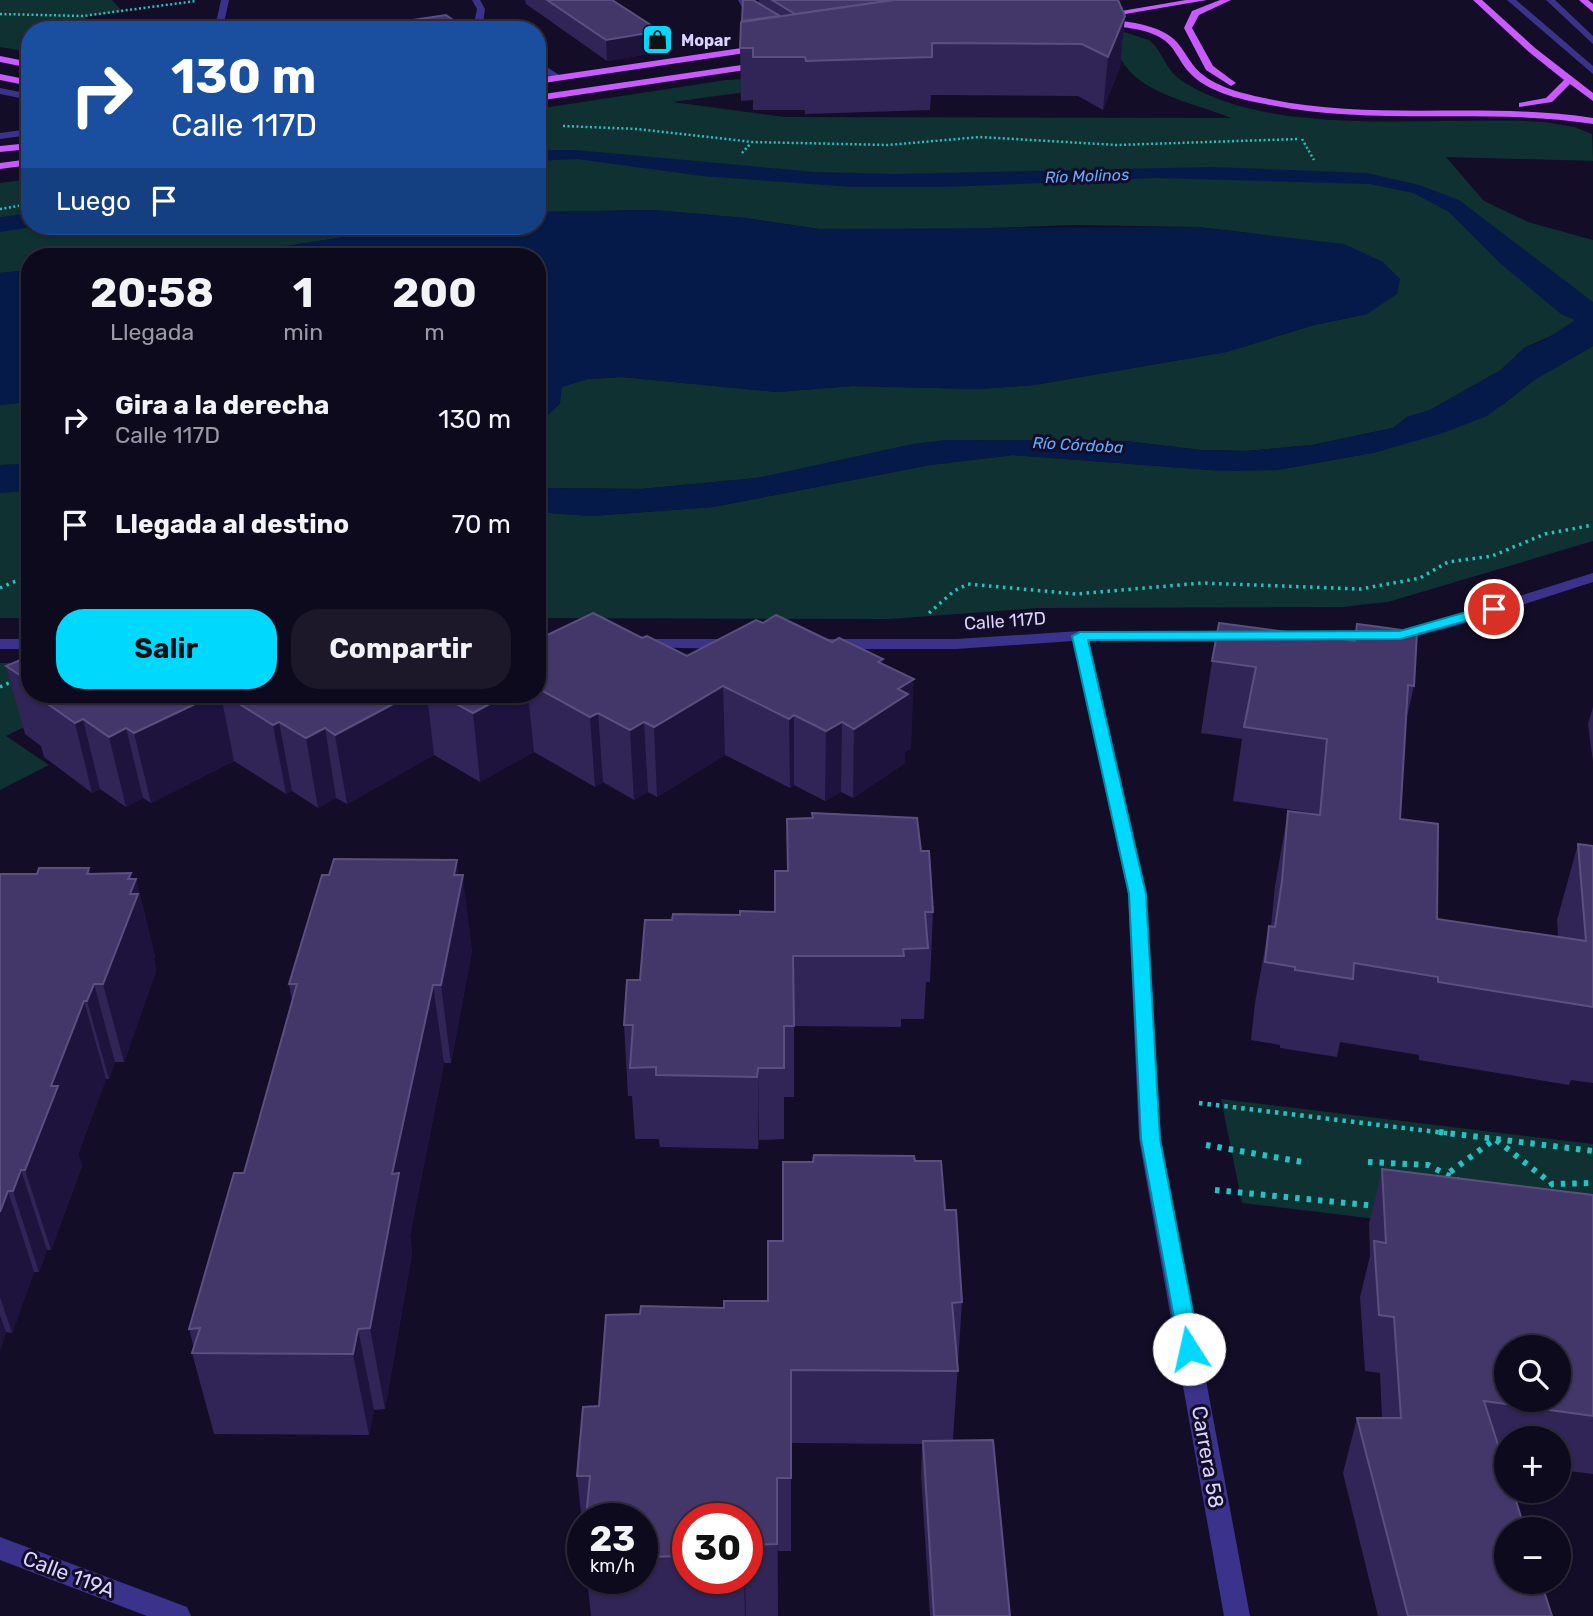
<!DOCTYPE html>
<html lang="es">
<head>
<meta charset="utf-8">
<style>
	body { margin:0; font-family:Rubik,sans-serif; background:#1c182a; color:#f1f3f6; height:100vh; display:flex; flex-direction:column; font-size:26px; white-space:nowrap }
	* { box-sizing:border-box; margin:0 }
	p { font-size:23px; color:#9b9aa4 }
	.icon { flex:none; width:38px; height:38px; fill:none; stroke:currentColor; stroke-width:2; stroke-linecap:round; stroke-linejoin:round }
	.map { position:relative; flex:1; overflow:hidden }
	.details { position:absolute; left:21px; top:248px; width:525px; height:455px; display:flex; flex-direction:column; background:#0e0a1d; border-radius:28px; box-shadow:0 2px 5px #0004,0 0 0 2px #2e2b3b }
	.details>* { flex:none }
	.top-card { position:absolute; left:21px; top:21px; width:525px; height:214px; border-radius:28px; box-shadow:0 2px 5px #0004,0 0 0 2px #2e2b3b; background:#1a4fa0; color:#fff; overflow:hidden }
	.fabs { position:absolute; left:1494px; top:1335px; display:grid; gap:14px }
	.fabs a { display:grid; place-items:center; width:77px; height:77px; border-radius:50%; background:#0e0a1d; box-shadow:0 2px 5px #0004,0 0 0 2px #2e2b3b; font-size:35px }
	.speed { position:absolute; left:567px; top:1503px; display:flex; gap:14px; font-size:35px; font-weight:700; text-align:center }
	.speed>* { display:grid; place-content:center; width:91px; height:91px; border-radius:50%; background:#0e0a1d; box-shadow:0 2px 5px #0004,0 0 0 2px #2e2b3b; line-height:1 }
	.speed small { font-size:18px; font-weight:400 }
	.speed .limit { border:10px solid #d22; background:#fff; color:#111 }
	.pin { position:absolute; display:grid; place-items:center; width:60px; height:60px; color:#fff; margin:-30px; border:4px solid #fff; border-radius:50%; box-shadow:0 2px 7px #0007 }
	.me { position:absolute; width:77px; margin:-38px; rotate:350deg; stroke-linejoin:round; filter:drop-shadow(0 0 5px #0008) }
	.turn { display:flex; align-items:center; gap:24px; height:147px; padding:0 35px; font-size:32px }
	.turn .icon { width:91px; height:91px; stroke-width:2.5 }
	.turn b { display:block; font-size:49px; line-height:60px }
	.then { display:flex; align-items:center; height:66px; padding:0 35px; background:#0003; gap:14px; font-size:26px }
	.eta { display:flex; justify-content:space-evenly; align-items:center; height:119px; text-align:center }
	.eta b { font-size:42px; font-weight:700; line-height:49px }
	.button { display:flex; gap:14px; margin-top:auto; padding:14px 35px }
	.button a { flex:1; height:80px; border-radius:28px; background:#00d8fe; color:#111; font-size:28px; font-weight:700; line-height:80px; text-align:center }
	.button a+a { background:#1c182a; color:#f1f3f6 }
	ul { padding:0; list-style:none }
	li { display:flex; align-items:center; gap:21px; height:105px; padding:0 35px }
	li div { flex:1 }
	li b { display:block; font-size:26px }
	li em { font-style:normal }
	.map>svg:first-child { display:block }
	.green { fill:#0f3132 }
	.water { fill:#051a48 }
	.lines { fill:none; stroke-linecap:round; stroke-linejoin:round }
	.path-far3 { stroke:#23c3c1; stroke-width:2.5; stroke-dasharray:2 2.5; stroke-linecap:butt }
	.path-far2 { stroke:#23c3c1; stroke-width:3.5; stroke-dasharray:2.5 4.5; stroke-linecap:butt }
	.path-far1 { stroke:#23c3c1; stroke-width:4.5; stroke-dasharray:3.5 5; stroke-linecap:butt }
	.path { stroke:#23c3c1; stroke-width:6; stroke-dasharray:4.5 7; stroke-linecap:butt }
	.lane { fill:#3b338b; fill-rule:evenodd }
	.street { fill:#3b338b; fill-rule:evenodd }
	.primary { fill:#c95aff; fill-rule:evenodd }
	.wall { fill:#312457; fill-rule:evenodd }
	.shaded-wall { fill:#1d133c }
	.building { fill:#433769; stroke:#5b4f80; stroke-width:2; fill-rule:evenodd }
	.route { fill:#00d8fe; stroke:#008ca5; stroke-width:2 }
	.labels { text-anchor:middle; dominant-baseline:central; stroke-width:6; stroke-linejoin:round; paint-order:stroke }
	.far-poi-label { font-size:16px; font-weight:bold; fill:#dad3ff; stroke:#130d27; text-anchor:start }
	.far-water-label { font-size:16px; font-style:italic; fill:#61aeff; stroke:#130d27 }
	.street-label { font-size:18px; fill:#dad3ff; stroke:#130d27 }
	.near-street-label { font-size:21px; fill:#dad3ff; stroke:#130d27 }
</style>
</head>
<body>
<div class="map">
<svg width="1593" height="1616" viewBox="0 0 1593 1616">
	<rect width="100%" height="100%" fill="#130d27"/>
	<g class="green">
		<path d="M0 0H112L122 11 84 16 99 30H30V52L0 47Z"/>
		<path d="M1114 29 1149 40C1163 51 1165 70 1182 81 1272 140 1439 115 1545 122L1574 127 1592 134 1593 161 1446 157 1484 201 1528 222 1593 240V317L1524 348 1501 370 1430 410 1407 417 1393 428 1312 445 1246 451 1201 450 1125 441 946 440 757 478 641 489 537 488V418H545L561 387 587 379 622 377 777 392 852 386 978 389 1034 385 1226 352 1314 325 1367 314 1292 240 1242 232 1197 227 1074 225 965 229H819L745 218 654 210 537 212V109L726 80 747 79 754 91 672 102 785 117 1231 118C1187 99 1114 92 1114 29Z"/>
		<path d="M30 179V226H416L241 253 162 257H30V270L0 273V183Z"/>
		<path d="M1593 346V541L1388 602 1342 607 1038 608 890 619 537 618V512L591 516 713 507 930 465 1013 455 1224 471 1277 470 1377 452 1501 406 1534 380Z"/>
		<path d="M30 392V464L0 465V405L18 403Z"/>
		<path d="M30 490V618H0V493Z"/>
		<path d="M0 663H30V695H89L6 736 49 765 0 790Z"/>
		<path d="M1221 1099 1593 1144V1245L1242 1203Z"/>
	</g>
	<g class="water">
		<path d="M537 150H575L815 172 894 174 1211 167 1367 173 1419 185 1459 200 1593 302V346L1534 380 1487 416 1443 433 1377 452 1277 470 1224 471 1013 455 930 465 713 507 591 516 537 512V488L641 489 757 478 912 444 946 440 1125 441 1201 450 1246 451 1312 445 1393 428 1407 417 1430 410 1501 370 1524 348 1545 340 1575 320 1561 314 1501 264 1449 212 1413 193 1370 184 1157 178 945 187H852L702 176 577 159 537 161Z"/>
		<path d="M654 210 745 218 819 229 1197 227 1344 244 1383 262 1400 279 1397 294 1367 314 1314 325 1226 352 1034 385 978 389 852 386 777 392 622 377 587 379 562 387 560 404 545 418H537V257H162L241 253 416 226H537V212Z"/>
		<path d="M30 213V226H39L0 232V217Z"/>
		<path d="M30 270V392L18 403 0 405V273Z"/>
		<path d="M30 464V490L0 493V465Z"/>
	</g>
	<g class="lines">
		<g class="path-far3">
			<path d="M0 14 83 16 196 1"/>
			<path d="M563 126 638 129 752 142 888 145 980 137 1117 145 1298 139"/>
			<path d="M1302 139 1314 160"/>
			<path d="M742 153 751 143"/>
			<path d="M0 209 30 204"/>
		</g>
		<g class="path-far2">
			<path d="M0 588 30 575"/>
			<path d="M929 613 954 591 968 584 1076 594 1202 583 1361 589 1420 578 1448 562 1492 556 1545 534 1593 525"/>
			<path d="M0 687 15 680"/>
		</g>
		<path class="path-far1" d="M1199 1103 1453 1134"/>
		<g class="path">
			<path d="M1439 1132 1593 1151"/>
			<path d="M1206 1145 1308 1163"/>
			<path d="M1368 1162 1428 1165 1459 1181"/>
			<path d="M1450 1172 1495 1139 1552 1184"/>
			<path d="M1215 1190 1377 1206"/>
			<path d="M1541 1193 1552 1184 1593 1183"/>
		</g>
		<g class="lane">
			<path d="M1507 0H1516L1593 66V74Z"/>
			<path d="M1546 0H1555L1593 36V44Z"/>
		</g>
		<g class="street">
			<path d="M221 0H229L224 23 227 30H218L216 23Z"/>
			<path d="M472 0H480L485 9 483 23 489 30H480L474 23 477 9Z"/>
			<path d="M738 0H746L751 8 766 18 759 20 745 12Z"/>
			<path d="M537 61 561 76V80H555L537 68Z"/>
			<path d="M0 88 30 94V100L0 94Z"/>
			<path d="M30 129V135L0 139V133Z"/>
			<path d="M1593 573V582L1456 626 1400 640 1301 642 1293 637 1301 632 1400 630 1446 619Z"/>
			<path d="M1080 631 1238 632 1246 637 1238 642 1089 641 1146 894 1161 1139 1250 1616H1224L1139 1139 1128 894 1073 641 956 649H829L821 644 829 639H956Z"/>
			<rect x="0" y="639" width="30" height="10"/>
			<path d="M640 639H734L742 644 734 649 634 647 632 644Z"/>
			<path d="M0 1537 187 1607 191 1616H147L0 1560Z"/>
		</g>
		<g class="primary">
			<path d="M1186 0H1207L1102 18 1098 15Z"/>
			<path d="M1220 0H1231L1199 15 1192 28 1213 66 1236 83 1231 86 1206 70 1184 28 1192 11Z"/>
			<path d="M1473 0H1482L1535 48 1593 93V101L1570 84 1552 102 1519 107V103L1546 98 1564 80 1529 52Z"/>
			<path d="M1579 0H1588L1593 4V12Z"/>
			<path d="M1103 19C1124 21 1147 23 1165 33 1179 40 1184 53 1193 65 1208 85 1240 93 1264 98 1372 122 1484 101 1593 118V124C1484 107 1373 127 1265 104 1239 99 1206 92 1188 71 1178 60 1175 46 1161 38 1143 27 1121 28 1100 24Z"/>
			<path d="M762 45 765 46V50L537 84V78Z"/>
			<path d="M0 56 30 62V68L0 62Z"/>
			<path d="M762 62 767 65 765 67 537 101V95Z"/>
			<path d="M0 74 30 80V86L0 80Z"/>
			<path d="M30 143V149L0 152V146Z"/>
			<path d="M30 159V165L0 169V163Z"/>
		</g>
	</g>
	<g class="wall">
		<path d="M525 0H612L660 31 661 52 607 61 526 4Z"/>
		<path d="M759 0H1118L1125 16 1120 67 1103 110 1078 96 931 95 930 110 805 114V110H753V100L741 101 740 48 742 21 759 4Z"/>
		<path d="M763 623 832 642 883 664 911 748 905 752V763L853 798 841 792 825 801 794 785 790 788 725 755 657 797 648 792 634 800 603 782 595 787 534 752 480 782 434 755 347 804 336 798 318 808 292 791 286 794 234 761 151 803 143 798 126 807 100 789 92 793 44 757 41 746 25 734 6 666 30 656V695H537V640L642 638 687 656Z"/>
		<path d="M1357 624 1414 686 1406 721 1400 819 1437 919 1558 937 1557 920 1578 844 1593 846V1083L1571 1080 1569 1085 1419 1060V1055L1340 1042 1337 1057 1280 1048V1045L1251 1040 1255 1003 1269 926H1271L1275 886 1288 811 1313 814V813L1233 801 1242 739 1201 733 1212 661 1354 641Z"/>
		<path d="M1593 707V762L1588 724Z"/>
		<path d="M812 813 921 851 933 912 930 982H926L924 1019H901V1027L794 1026V1097H784V1139L759 1140 758 1149 660 1147 659 1139H635L632 1096H628L624 1025 640 980 740 915 775 912 787 871 812 818Z"/>
		<path d="M89 868 90 874 131 873 132 879H136L155 956 154 959 156 971 124 1062H115L109 1079H106L78 1154 82 1166 51 1250H47L39 1272H34L12 1333 6 1332 0 1350V874H37Z"/>
		<path d="M458 875 472 951 451 1063H444L410 1235 412 1253 385 1409 374 1410 369 1435 214 1434 192 1353 194 1348 189 1329 244 1173 292 1001 289 984Z"/>
		<path d="M915 1161 945 1210 962 1302 953 1440 1010 1616H930L921 1475 922 1444 791 1443V1551H778V1616H591L587 1578H642V1519H583V1532L577 1476 599 1406 640 1314 724 1308 768 1301 783 1241ZM688 1519H747V1578H688Z"/>
		<path d="M1382 1169 1593 1195V1474L1559 1470V1438H1507V1462H1503L1552 1616H1378L1343 1473 1357 1418H1382L1380 1373 1365 1371 1360 1297 1370 1256 1369 1224Z"/>
	</g>
	<g class="shaded-wall">
		<path d="M1125 16 1120 67 1103 110 1108 57Z"/>
		<path d="M660 31 661 52 607 61 606 40Z"/>
		<path d="M883 659 881 711 898 689 914 679 911 748 905 752V763L853 798 854 729 878 662Z"/>
		<path d="M723 686 725 755 657 797 654 727Z"/>
		<path d="M214 695H221L234 761 151 803 134 733Z"/>
		<path d="M410 695H427L434 755 347 804 335 735Z"/>
		<path d="M506 695H528L534 752 480 782 473 713Z"/>
		<path d="M598 713 603 782 595 787 590 717Z"/>
		<path d="M794 715V785L790 788 789 719Z"/>
		<path d="M83 719 100 789 92 793 75 723Z"/>
		<path d="M279 722 292 791 286 794 273 725Z"/>
		<path d="M644 722 648 792 634 800 630 730Z"/>
		<path d="M842 722 841 792 825 801 826 731Z"/>
		<path d="M126 728 143 798 126 807 109 737Z"/>
		<path d="M325 728 336 798 318 808 306 738Z"/>
		<path d="M457 860 460 888 463 875 472 951 451 1063 441 985Z"/>
		<path d="M131 873 134 886 136 879 155 956 154 959 156 971 124 1062 103 984 128 879Z"/>
		<path d="M94 984 115 1062 109 1079 87 1001Z"/>
		<path d="M433 985 444 1063 410 1235 412 1253 385 1409 370 1328 392 1174Z"/>
		<path d="M84 1001 106 1079 78 1154 82 1166 51 1250 25 1170 51 1086Z"/>
		<path d="M758 1068 759 1140 758 1149Z"/>
		<path d="M21 1170 47 1250 39 1272 13 1191Z"/>
		<path d="M8 1191 34 1272 12 1333 0 1297V1212Z"/>
		<path d="M0 1315 6 1332 0 1350Z"/>
		<path d="M358 1329 374 1410 369 1435 353 1354Z"/>
		<path d="M777 1478 778 1551V1616Z"/>
		<path d="M744 1578H745L746 1616H745Z"/>
	</g>
	<g class="building">
		<path d="M547 0H612L660 31 606 40Z"/>
		<path d="M743 0H753L780 16 742 21Z"/>
		<path d="M772 0H894L795 14Z"/>
		<path d="M894 0H1118L1125 16 1108 57 1082 44 932 43V57L806 61 805 57H753V48H740L741 22Z"/>
		<path d="M446 15 467 30H345Z"/>
		<path d="M593 613 642 638 647 636 687 656 756 620 763 623 776 615 832 642 839 638 883 659 878 662 914 679 898 689 908 694 854 729 842 722 826 731 794 715 789 719 723 686 654 727 644 722 630 730 598 713 590 717 537 688V640Z"/>
		<path d="M1219 623 1355 641 1357 624 1417 632 1414 686 1408 685 1400 819 1438 824 1437 919 1586 941 1578 844 1593 846V1007L1438 982V977L1354 963 1353 979 1295 970V967L1265 962 1269 926 1275 927 1282 881 1288 811 1320 815 1327 739 1244 727 1256 667 1212 661Z"/>
		<path d="M30 656V682L6 666Z"/>
		<path d="M35 695H214L134 733 126 728 109 737 83 719 75 723Z"/>
		<path d="M225 695H410L335 735 325 728 306 738 279 722 273 725Z"/>
		<path d="M440 695H506L473 713Z"/>
		<path d="M812 813 917 818 921 851H929L933 912H925L928 948 903 949 904 956H793L794 1026H784V1068H758L757 1077 656 1075V1067L630 1068 633 1025H624L627 980H640L645 920H672L673 914 740 915V911L775 912V871H788L787 819 813 818Z"/>
		<path d="M334 859 457 860 454 875H463L441 985H433L392 1174 399 1173 370 1328 358 1329 353 1354 192 1353 200 1328 189 1329 234 1173H244L297 984H289L322 875H329Z"/>
		<path d="M39 868H89L87 874 131 873 128 879H136L130 894H138L103 984H94L87 1001H84L51 1086H58L25 1170H21L13 1191H8L0 1212V874H37Z"/>
		<path d="M814 1155 914 1156 915 1161H941L945 1210H956L962 1302 952 1303 958 1371 791 1370V1478H777V1544L747 1545V1519H688V1556L642 1557V1519H586L590 1476H577L583 1407 599 1406 606 1315 640 1314 641 1306 724 1308V1301H768V1241H783V1162H813Z"/>
		<path d="M1382 1169 1593 1195V1416L1484 1401 1507 1473V1491H1513L1525 1530H1507V1582H1541L1552 1616H1408L1357 1418H1401L1394 1317 1379 1315 1374 1241 1386 1243ZM1507 1348H1559V1400H1507Z"/>
		<path d="M993 1440 1010 1616H934L923 1441Z"/>
	</g>
	<path class="route" d="M1494 604 1501 609 1499 612 1400 639 1088 640 1146 894 1160 1139 1200 1349 1197 1356 1189 1358 1181 1356 1141 1139 1129 894 1072 636 1080 632 1400 631Z"/>
	<defs>
		<symbol id="shop-square" viewBox="-11 -11 22 22"><rect x="-9" y="-9" width="18" height="18" rx="4" fill="#00d8fe" stroke="#130d27"/><path d="M-5-2.5h2.3a2.7 3.5 0 0 1 5.4 0H5L5.5 6h-11ZM-1.5-2.5h3a1.5 2.3 0 0 0-3 0Z" fill="#111"/></symbol>
	</defs>
	<g fill-rule="evenodd">
		<use href="#shop-square" x="640" y="22" width="35" height="35"/>
	</g>
	<g class="labels">
		<g class="far-poi-label">
			<text x="681" y="40">Mopar</text>
		</g>
		<g class="far-water-label">
			<text transform="translate(1087 176) rotate(-2)">Río Molinos</text>
			<text transform="translate(1078 445) rotate(3)">Río Córdoba</text>
		</g>
		<g class="street-label">
			<text transform="translate(1005 621) rotate(-4)">Calle 117D</text>
		</g>
		<g class="near-street-label">
			<text transform="translate(1208 1457) rotate(80)">Carrera 58</text>
			<text transform="translate(69 1574) rotate(21)">Calle 119A</text>
		</g>
	</g>
</svg>
<div class="fabs">
<a><svg class="icon" aria-label="search" viewBox="0 0 24 24"><circle cx="10" cy="10" r="6"/><path d="M15 15l6 6"/></svg></a>
<a>+</a>
<a>−</a>
</div>
<div class="speed"><div>23<small>km/h</small></div><div class="limit">30</div></div>
<div class="pin" style="left:1494px;top:609px;background:#d93025"><svg class="icon" aria-label="arrive" viewBox="0 0 24 24"><path d="M6 21V4h12l-3 4 3 4H6"/></svg></div>
<svg class="me" style="left:1189px;top:1349px" viewBox="-20 -20 40 40"><circle r="19" fill="#fff"/><path d="M0-13L10 11 0 6-10 11z" fill="#00d8fe"/></svg>
<div class="top-card">
<div class="turn"><svg class="icon" aria-label="right" viewBox="0 0 24 24"><path d="M7 20v-9h11M14 6l5 5-5 5"/></svg><div><b>130 m</b>Calle 117D</div></div>
<div class="then">Luego<svg class="icon" aria-label="arrive" viewBox="0 0 24 24"><path d="M6 21V4h12l-3 4 3 4H6"/></svg></div>
</div>
<section class="details">
<div class="eta">
<div><b>20:58</b><p>Llegada</p></div>
<div><b>1</b><p>min</p></div>
<div><b>200</b><p>m</p></div>
</div>
<ul>
<li><svg class="icon" aria-label="right" viewBox="0 0 24 24"><path d="M7 20v-9h11M14 6l5 5-5 5"/></svg><div><b>Gira a la derecha</b><p>Calle 117D</p></div><em>130 m</em></li>
<li><svg class="icon" aria-label="arrive" viewBox="0 0 24 24"><path d="M6 21V4h12l-3 4 3 4H6"/></svg><div><b>Llegada al destino</b></div><em>70 m</em></li>
</ul>
<div class="button"><a>Salir</a><a>Compartir</a></div>
</section>
</div>
</body>
</html>
